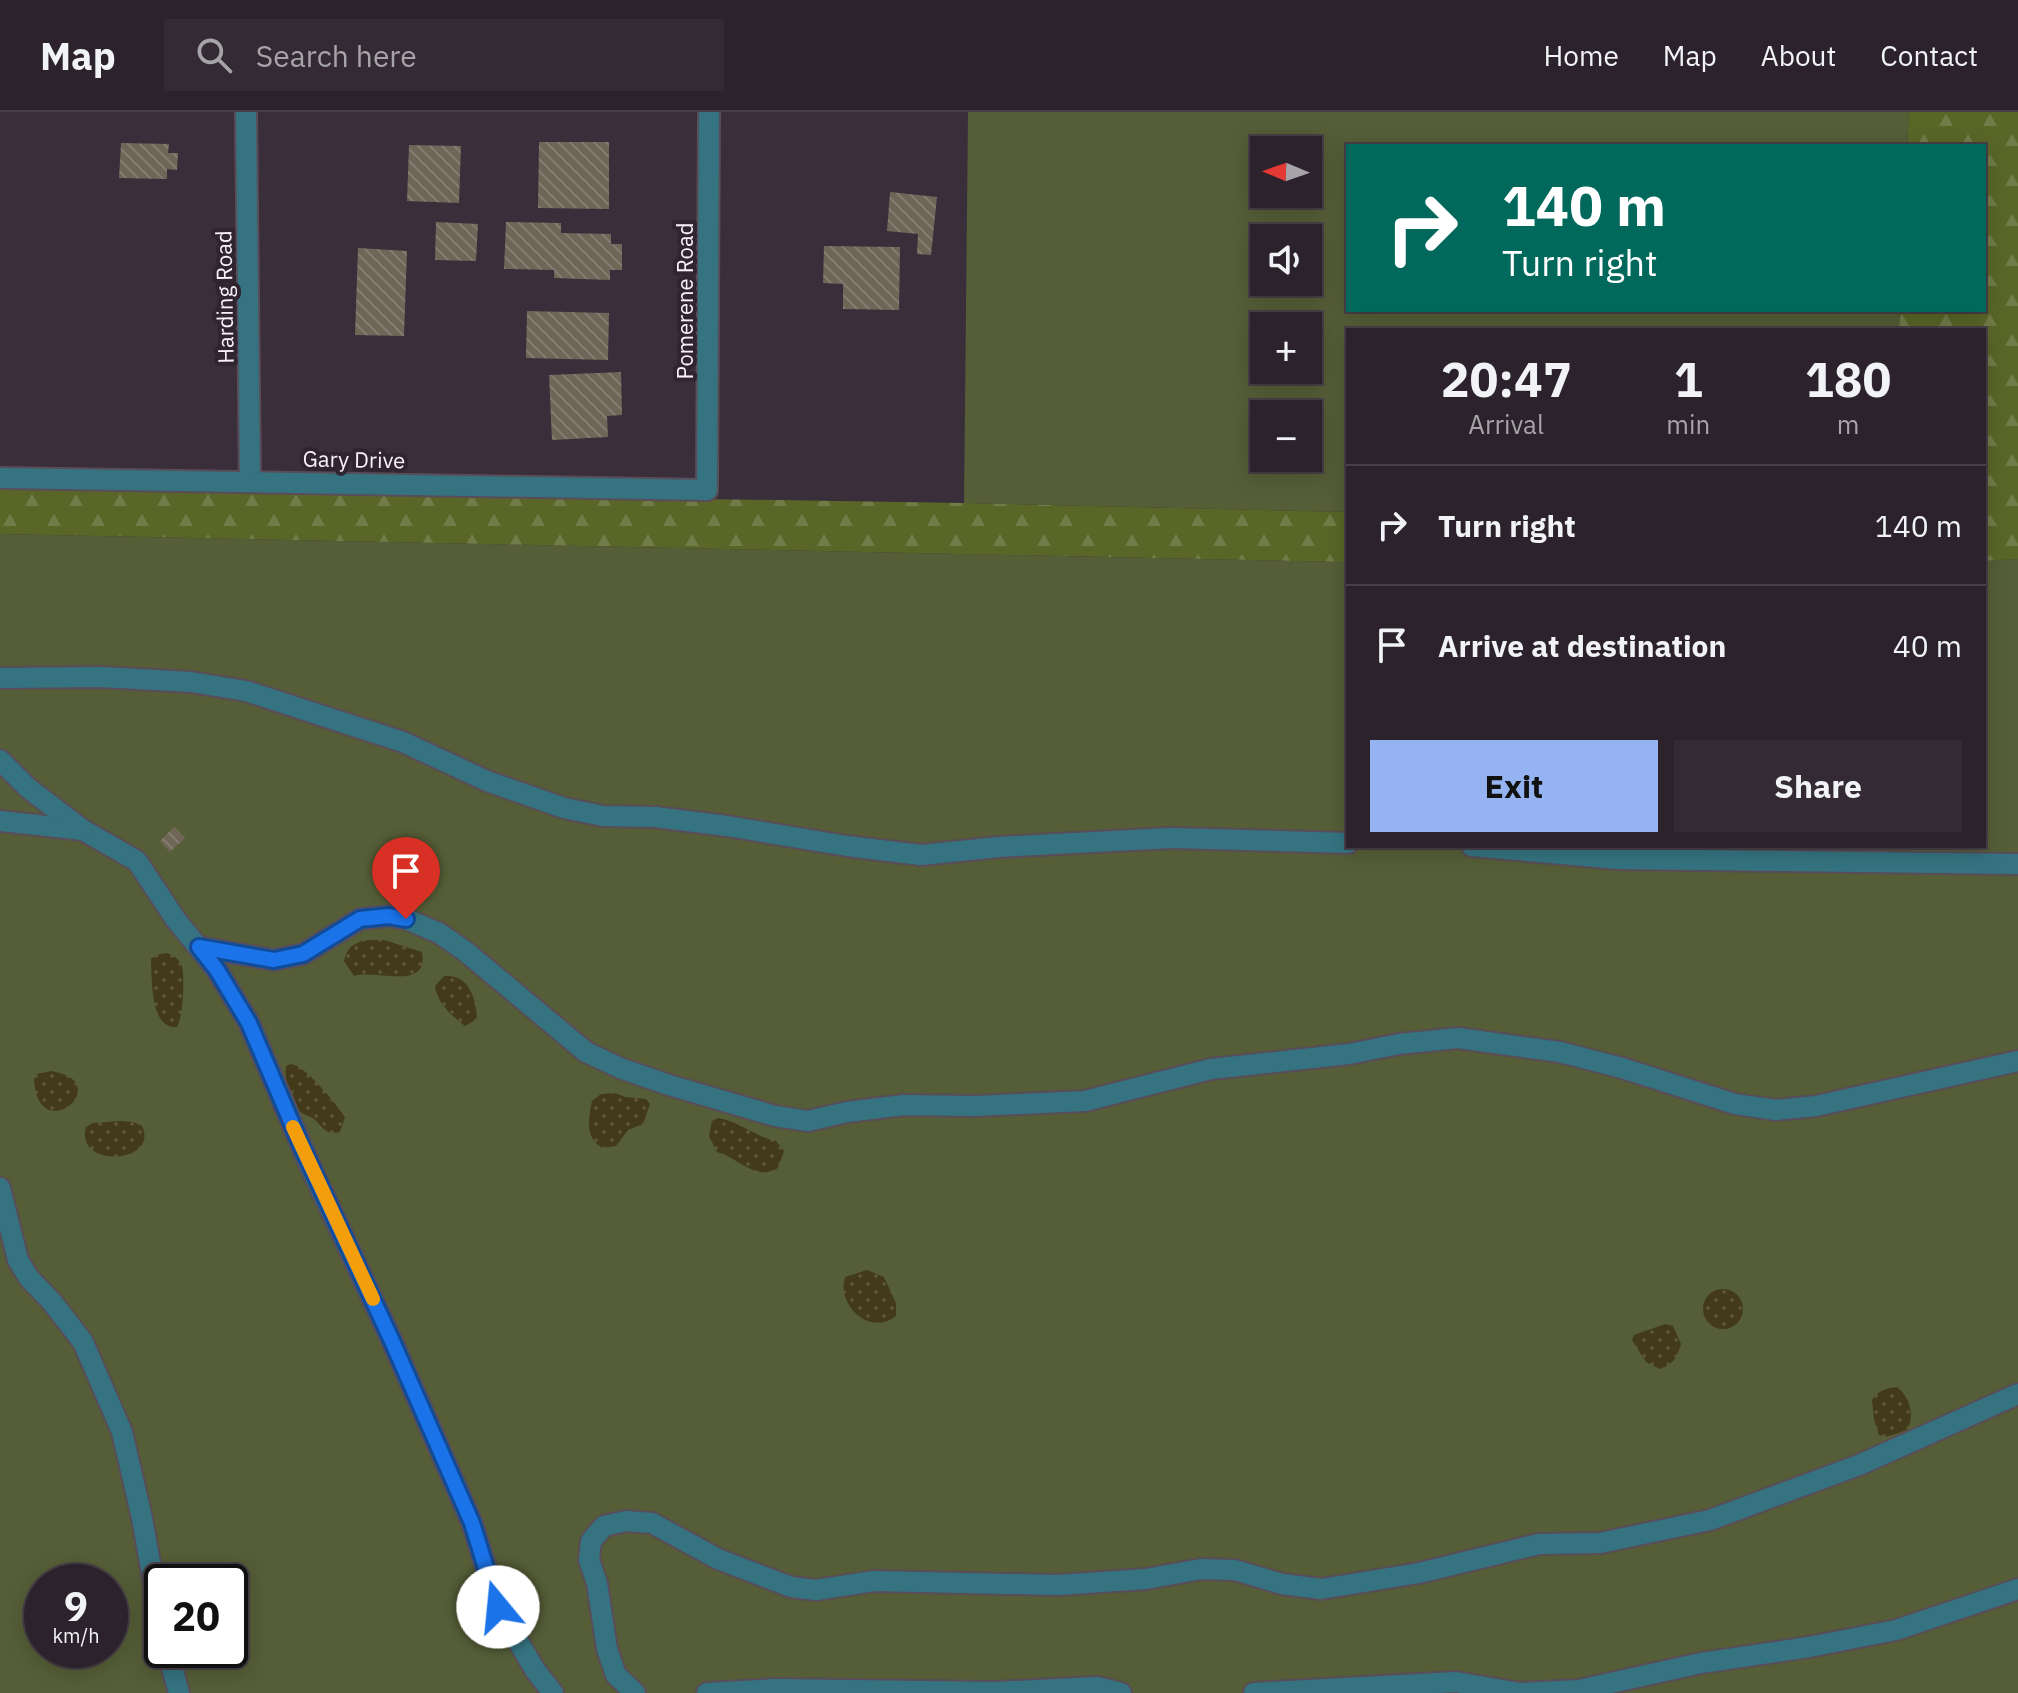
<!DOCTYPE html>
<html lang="en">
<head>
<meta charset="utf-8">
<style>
	body { margin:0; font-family:"IBM Plex Sans",sans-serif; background:#332a33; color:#f1f3f6; height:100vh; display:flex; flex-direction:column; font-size:30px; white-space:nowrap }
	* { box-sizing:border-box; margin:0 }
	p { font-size:26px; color:#a6a4a9 }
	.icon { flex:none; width:44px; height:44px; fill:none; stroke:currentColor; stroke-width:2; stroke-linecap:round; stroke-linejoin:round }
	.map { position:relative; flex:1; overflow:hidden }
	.details { position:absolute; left:1346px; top:216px; width:640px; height:520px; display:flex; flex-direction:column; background:#2b222b; border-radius:0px; box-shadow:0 4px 20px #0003,0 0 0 2px #473f47 }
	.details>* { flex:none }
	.banner { position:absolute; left:1346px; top:32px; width:640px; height:168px; border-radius:0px; box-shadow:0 4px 20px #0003,0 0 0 2px #473f47; background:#00695c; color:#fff; overflow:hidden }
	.needle { width:52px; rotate:272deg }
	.buttons { position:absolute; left:1250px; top:24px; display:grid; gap:16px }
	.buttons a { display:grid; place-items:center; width:72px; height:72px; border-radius:0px; background:#2b222b; box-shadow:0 4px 20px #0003,0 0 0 2px #473f47; font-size:40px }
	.speed { position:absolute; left:24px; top:1452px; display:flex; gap:16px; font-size:40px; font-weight:700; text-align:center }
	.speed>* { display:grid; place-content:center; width:104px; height:104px; border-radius:50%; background:#2b222b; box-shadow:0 4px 20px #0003,0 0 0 2px #473f47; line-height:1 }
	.speed small { font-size:20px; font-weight:400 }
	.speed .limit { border:4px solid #111; border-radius:12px; background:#fff; color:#111 }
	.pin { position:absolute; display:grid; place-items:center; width:68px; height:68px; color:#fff; margin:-82px -34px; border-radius:50% 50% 50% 0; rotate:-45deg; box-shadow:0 0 8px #0007 }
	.pin .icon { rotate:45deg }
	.me { position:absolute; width:88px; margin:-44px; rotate:343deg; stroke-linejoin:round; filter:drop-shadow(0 0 6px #0008) }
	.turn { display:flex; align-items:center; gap:28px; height:168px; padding:0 24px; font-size:36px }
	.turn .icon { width:104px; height:104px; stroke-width:2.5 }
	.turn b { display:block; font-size:56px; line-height:68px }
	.eta { display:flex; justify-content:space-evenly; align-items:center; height:136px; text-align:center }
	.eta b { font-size:48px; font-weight:700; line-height:56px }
	.cta { display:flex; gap:16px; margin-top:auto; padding:16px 24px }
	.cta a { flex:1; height:92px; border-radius:0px; background:#95b2f1; color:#111; font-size:32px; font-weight:700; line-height:92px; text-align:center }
	.cta a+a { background:#332a33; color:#f1f3f6 }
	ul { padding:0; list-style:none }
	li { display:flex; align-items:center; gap:24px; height:120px; padding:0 24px; border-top:2px solid #473f47 }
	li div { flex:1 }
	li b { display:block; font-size:30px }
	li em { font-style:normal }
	header { display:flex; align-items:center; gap:48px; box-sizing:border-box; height:112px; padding:0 40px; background:#2b222b; border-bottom:2px solid #473f47 }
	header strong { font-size:38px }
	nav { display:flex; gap:44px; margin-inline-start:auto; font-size:28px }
	.search { width:560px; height:72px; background:#332a33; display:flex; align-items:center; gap:20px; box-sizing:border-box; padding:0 28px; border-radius:0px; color:#a6a4a9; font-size:30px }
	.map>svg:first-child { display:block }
	.grass { fill:#555e37; fill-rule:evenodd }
	.forest { fill:url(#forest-firs) }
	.sand { fill:url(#sand-dots) }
	.building { fill:url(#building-back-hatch) }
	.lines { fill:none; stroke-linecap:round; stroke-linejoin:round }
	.minor-casing { stroke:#584d58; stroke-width:24 }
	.minor { stroke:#357381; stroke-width:20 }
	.route-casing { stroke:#114b97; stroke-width:20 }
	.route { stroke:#1a73e8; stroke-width:14 }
	.slow { stroke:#f59e0b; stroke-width:14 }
	.labels { text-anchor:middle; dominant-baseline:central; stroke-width:8; stroke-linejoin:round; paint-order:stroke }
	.street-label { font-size:22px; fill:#f8f1f8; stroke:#2f242f }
</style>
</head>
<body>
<header>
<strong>Map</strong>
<div class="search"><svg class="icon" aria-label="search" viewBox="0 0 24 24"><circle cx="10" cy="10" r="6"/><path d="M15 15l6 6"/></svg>Search here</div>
<nav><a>Home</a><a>Map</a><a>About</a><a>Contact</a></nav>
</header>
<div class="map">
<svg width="2018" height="1581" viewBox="0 0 2018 1581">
	<defs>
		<pattern id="forest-firs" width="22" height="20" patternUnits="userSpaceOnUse" patternTransform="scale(2)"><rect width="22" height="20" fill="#5a6628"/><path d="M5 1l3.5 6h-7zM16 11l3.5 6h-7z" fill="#727c48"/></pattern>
		<pattern id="sand-dots" width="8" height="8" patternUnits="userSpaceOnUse" patternTransform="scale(2)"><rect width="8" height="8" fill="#423a19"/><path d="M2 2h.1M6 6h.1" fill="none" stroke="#5e573b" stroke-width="1.8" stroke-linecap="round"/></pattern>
		<pattern id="building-back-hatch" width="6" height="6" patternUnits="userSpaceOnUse" patternTransform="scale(2)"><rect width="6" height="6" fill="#6f6658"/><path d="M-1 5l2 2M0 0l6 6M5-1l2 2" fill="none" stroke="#847c71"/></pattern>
	</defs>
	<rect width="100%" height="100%" fill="#392e39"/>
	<g class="grass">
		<path d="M968 0H1909L1907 34H1348V198H1900L1899 218H1348V400L964 391ZM1264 38H1308V82H1264ZM1264 126H1308V170H1264ZM1264 214H1308V258H1264ZM1264 302H1308V346H1264Z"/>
		<path d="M0 422 1348 450V734H1984V449L2018 447V1581H0ZM42 1470H110V1538H42ZM162 1470H230V1538H162Z"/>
	</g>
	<g class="forest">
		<path d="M1909 0H2018V447L1984 449V218H1899L1900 198H1984V34H1907Z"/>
		<path d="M0 376 964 391 1348 400V450L0 422Z"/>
	</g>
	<g class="sand">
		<path d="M365 828H384L422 840C429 880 377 857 354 864L344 849C347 836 352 832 365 828Z"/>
		<path d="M167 841C174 844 179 847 182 854 185 866 183 905 177 915 151 918 152 870 151 851V847L156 843Z"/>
		<path d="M444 864C469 862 476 886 477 907L465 914C452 904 437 891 435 874Z"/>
		<path d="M291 952C306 954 336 992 345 1005L340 1020C326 1024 323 1015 314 1007 310 1004 306 1004 302 1001 290 992 284 968 286 954Z"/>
		<path d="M51 959C119 970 37 1038 34 967L37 962Z"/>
		<path d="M615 981 625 985 646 987 650 992 643 1012 628 1018 616 1034 603 1036C585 1027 588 1007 592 989L601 982Z"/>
		<path d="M718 1006C739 1009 755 1025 776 1029L784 1039 778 1056C756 1070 739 1046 717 1040L709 1024 712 1009Z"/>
		<path d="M120 1009 133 1010 142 1014C160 1052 74 1057 86 1015L93 1011Z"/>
		<path d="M867 1158 884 1165 896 1191V1204C870 1225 836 1193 845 1165Z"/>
		<circle cx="1723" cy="1197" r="20"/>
		<path d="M1665 1212 1673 1214 1681 1232C1677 1245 1674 1252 1660 1257L1646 1250 1632 1228 1634 1223Z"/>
		<path d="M1898 1275C1910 1287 1915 1303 1907 1318L1886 1325 1879 1323 1874 1307 1872 1288C1879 1278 1886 1276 1898 1275Z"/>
	</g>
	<g class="building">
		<path d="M539 30H609V97L538 96Z"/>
		<path d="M121 31 169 32 168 41H178L177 58 167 57V67L119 66Z"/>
		<path d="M409 33 461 34 459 91 407 89Z"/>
		<path d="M890 80 937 85 931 143 917 142 918 122 887 119Z"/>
		<path d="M436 110 478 112 476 149 435 148Z"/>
		<path d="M506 110 561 111V121L611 122V132H622V158H610V168L554 166V158L504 157Z"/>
		<path d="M824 134 900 135 899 198 843 197V172L823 171Z"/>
		<path d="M358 136 407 139 404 224 355 223Z"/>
		<path d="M527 199 609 201 608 248 526 246Z"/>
		<path d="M621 260 622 303 607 304 608 325 552 328 549 263Z"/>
		<path d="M174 715 185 726 170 740 160 729Z"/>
	</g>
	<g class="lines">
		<defs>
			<g id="minor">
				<path d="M246 0 250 369"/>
				<path d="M0 366 707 378 709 0"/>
				<path d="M0 566 101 565 191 570 246 579 403 630 487 669 564 696 603 704 655 705 727 714 847 734 921 743 999 735 1171 726 1348 731"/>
				<path d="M0 648 28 676 83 718 137 749 176 808 217 858 249 911 311 1056 392 1229 472 1411 498 1495 535 1558 553 1581"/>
				<path d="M0 709 83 718"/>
				<path d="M1472 734 1619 747 2018 752"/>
				<path d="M199 835 274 848 303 842 360 807 389 804 406 807 439 821 465 839 586 940 620 956 669 973 775 1004 808 1009 847 1000 904 993 975 994 1085 989 1211 957 1349 942 1399 932 1458 926 1560 940 1622 956 1735 992 1776 998 1816 994 2018 949"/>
				<path d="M0 1076 18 1148 29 1166 52 1190 83 1230 122 1320 142 1406 162 1518"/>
				<path d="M167 1538 179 1581"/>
				<path d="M635 1581 616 1563 607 1537 597 1471 589 1448 591 1429 604 1414 626 1409 652 1411 718 1447 791 1475 816 1478 874 1469 1058 1473 1146 1467 1201 1457 1235 1458 1282 1472 1321 1477 1419 1461 1539 1432 1600 1431 1710 1408 1859 1353 2018 1282"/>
				<path d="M707 1581 776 1577 995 1580 1097 1575 1121 1581"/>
				<path d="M1254 1581 1456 1570 1520 1581 1579 1578 1701 1551 1809 1535 1896 1518 2018 1477"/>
			</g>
		</defs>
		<use href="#minor" class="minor-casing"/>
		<use href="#minor" class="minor"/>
	</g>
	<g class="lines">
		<defs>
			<path id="route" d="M406 807 389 804 360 807 303 842 274 848 199 835 217 858 249 911 301 1033 392 1229 472 1411 498 1495"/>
		</defs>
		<use href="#route" class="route-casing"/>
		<use href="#route" class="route"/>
		<path class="slow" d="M293 1015 373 1187"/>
	</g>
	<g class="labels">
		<g class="street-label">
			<text transform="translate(224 185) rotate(-91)">Harding Road</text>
			<text transform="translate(684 189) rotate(-90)">Pomerene Road</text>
			<text transform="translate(354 347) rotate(1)">Gary Drive</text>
		</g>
	</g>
</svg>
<div class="buttons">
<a><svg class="needle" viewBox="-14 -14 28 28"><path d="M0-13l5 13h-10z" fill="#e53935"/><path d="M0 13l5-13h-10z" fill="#a6a4a9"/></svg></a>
<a><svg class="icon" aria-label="sound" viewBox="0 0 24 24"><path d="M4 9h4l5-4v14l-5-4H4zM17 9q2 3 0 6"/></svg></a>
<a>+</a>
<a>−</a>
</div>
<div class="speed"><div>9<small>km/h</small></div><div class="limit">20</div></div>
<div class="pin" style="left:406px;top:807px;background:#d93025"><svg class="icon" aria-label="arrive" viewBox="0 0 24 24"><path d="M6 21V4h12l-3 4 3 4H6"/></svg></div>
<svg class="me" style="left:498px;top:1495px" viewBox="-20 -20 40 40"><circle r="19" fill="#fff"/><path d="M0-13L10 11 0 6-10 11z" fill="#1a73e8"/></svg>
<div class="banner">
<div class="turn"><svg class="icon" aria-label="right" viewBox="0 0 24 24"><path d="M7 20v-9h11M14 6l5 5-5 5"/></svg><div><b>140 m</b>Turn right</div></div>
</div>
<section class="details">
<div class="eta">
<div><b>20:47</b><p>Arrival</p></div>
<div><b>1</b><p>min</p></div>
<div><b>180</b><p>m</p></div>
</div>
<ul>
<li><svg class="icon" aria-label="right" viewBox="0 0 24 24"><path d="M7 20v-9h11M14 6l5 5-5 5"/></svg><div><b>Turn right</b></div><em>140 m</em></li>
<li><svg class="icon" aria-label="arrive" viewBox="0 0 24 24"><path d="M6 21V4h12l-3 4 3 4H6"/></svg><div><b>Arrive at destination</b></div><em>40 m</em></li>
</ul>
<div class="cta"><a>Exit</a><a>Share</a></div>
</section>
</div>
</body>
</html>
